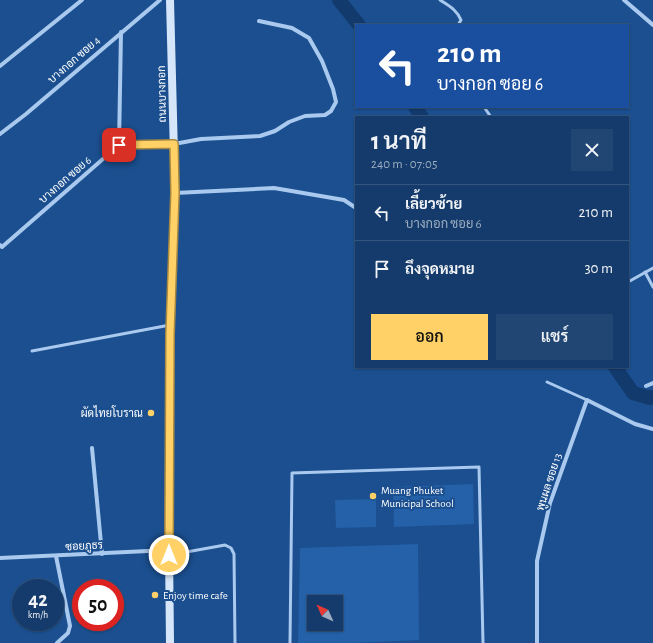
<!DOCTYPE html>
<html lang="th">
<head>
<meta charset="utf-8">
<style>
	body { margin:0; font-family:"Alegreya Sans",Sarabun,sans-serif; background:#214673; color:#f1f3f6; height:100vh; display:flex; flex-direction:column; font-size:15px; white-space:nowrap }
	* { box-sizing:border-box; margin:0 }
	p { font-size:13px; color:#9dadc1 }
	.icon { flex:none; width:22px; height:22px; fill:none; stroke:currentColor; stroke-width:2; stroke-linecap:round; stroke-linejoin:round }
	.map { position:relative; flex:1; overflow:hidden }
	.sheet { position:absolute; left:355px; top:116px; width:274px; height:252px; display:flex; flex-direction:column; background:#143b6b; border-radius:0px; box-shadow:0 1px 3px #0004,0 0 0 1px #33557e }
	.sheet>* { flex:none }
	.guide { position:absolute; left:355px; top:24px; width:274px; height:84px; border-radius:0px; box-shadow:0 1px 3px #0004,0 0 0 1px #33557e; background:#1a4fa0; color:#fff; overflow:hidden }
	.needle { width:26px; rotate:315deg }
	.tools { position:absolute; left:307px; top:595px; display:grid; gap:8px }
	.tools a { display:grid; place-items:center; width:36px; height:36px; border-radius:0px; background:#143b6b; box-shadow:0 1px 3px #0004,0 0 0 1px #33557e; font-size:20px }
	.speed { position:absolute; left:12px; top:579px; display:flex; gap:8px; font-size:20px; font-weight:700; text-align:center }
	.speed>* { display:grid; place-content:center; width:52px; height:52px; border-radius:50%; background:#143b6b; box-shadow:0 1px 3px #0004,0 0 0 1px #33557e; line-height:1 }
	.speed small { font-size:10px; font-weight:400 }
	.speed .limit { border:6px solid #d22; background:#fff; color:#111 }
	.pin { position:absolute; display:grid; place-items:center; width:34px; height:34px; color:#fff; margin:-17px; border-radius:8px; box-shadow:0 2px 6px #0006 }
	.me { position:absolute; width:44px; margin:-22px; rotate:0deg; stroke-linejoin:round; filter:drop-shadow(0 0 3px #0008) }
	.turn { display:flex; align-items:center; gap:14px; height:84px; padding:0 16px; font-size:18px }
	.turn .icon { width:52px; height:52px; stroke-width:2.5 }
	.turn b { display:block; font-size:28px; line-height:34px }
	.round { display:grid; place-items:center; flex:none; width:42px; height:42px; border-radius:0px; background:#214673 }
	.overview { display:flex; align-items:center; justify-content:space-between; height:68px; padding:0 16px }
	h1 { font-size:24px; font-weight:600; line-height:30px }
	.action { display:flex; gap:8px; margin-top:auto; padding:8px 16px }
	.action a { flex:1; height:46px; border-radius:0px; background:#ffd166; color:#111; font-size:16px; font-weight:600; line-height:46px; text-align:center }
	.action a+a { background:#214673; color:#f1f3f6 }
	ul { padding:0; list-style:none }
	li { display:flex; align-items:center; gap:12px; height:56px; padding:0 16px; border-top:1px solid #33557e }
	li div { flex:1 }
	li b { display:block; font-size:15px }
	li em { font-style:normal }
	.map>svg:first-child { display:block }
	.green { fill:#2461a8; fill-rule:evenodd }
	.lines { fill:none; stroke-linecap:round; stroke-linejoin:round }
	.canal { stroke:#123a6d; stroke-width:14 }
	.service { stroke:#a9c9ee; stroke-width:3 }
	.minor { stroke:#a9c9ee; stroke-width:4 }
	.secondary { stroke:#d6e6fa; stroke-width:8 }
	.route-casing { stroke:#a68842; stroke-width:10 }
	.route { stroke:#ffd166; stroke-width:7 }
	.poi-dot { fill:#ffd166; stroke:#1b4f8f; stroke-width:1.5 }
	.labels { text-anchor:middle; dominant-baseline:central; stroke-width:4; stroke-linejoin:round; paint-order:stroke }
	.street-label { font-size:11px; fill:#fff; stroke:#1b4f8f }
	.poi-label { font-size:11px; fill:#fff; stroke:#1b4f8f; text-anchor:start }
</style>
</head>
<body>
<div class="map">
<svg width="653" height="643" viewBox="0 0 653 643">
	<rect width="100%" height="100%" fill="#1b4f8f"/>
	<g class="green">
		<path d="M473 484 474 524 394 527 393 487Z"/>
		<path d="M376 499V527L336 528 335 500Z"/>
		<path d="M418 544 419 640 354 643H298L300 548ZM314 602H336V624H314Z"/>
	</g>
	<g class="lines">
		<g class="canal">
			<path d="M339 0 359 25"/>
			<path d="M415 107 422 117"/>
			<path d="M615 367 633 393 650 398 653 397"/>
		</g>
		<g class="service">
			<path d="M440 0C449 6 457 10 461 20L458 25"/>
			<path d="M484 107 491 117"/>
			<path d="M645 272 653 287"/>
			<path d="M628 282 653 268"/>
			<path d="M32 351 170 325"/>
			<path d="M547 382 587 400"/>
			<path d="M170 555 225 545 231 548 234 554 235 643"/>
			<path d="M290 643 292 473 479 467 483 643"/>
		</g>
		<g class="minor">
			<path d="M624 0 653 25"/>
			<path d="M0 66 82 0"/>
			<path d="M0 134 26 114 160 0"/>
			<path d="M119 145 121 32"/>
			<path d="M175 193 274 188 344 200 356 208"/>
			<path d="M0 245 2 247 119 145 174 144 201 139 260 136 275 131 289 122 305 116 325 115 331 111 336 102 333 89 322 61 309 38 292 28 259 21"/>
			<path d="M646 386 653 383"/>
			<path d="M92 448 102 554"/>
			<path d="M56 556 70 626 68 633 57 643"/>
			<path d="M0 558 169 550"/>
			<path d="M537 643V561L550 503 587 400 635 424 653 429"/>
		</g>
		<path class="secondary" d="M170 643 169 550 170 334 175 193 170 0"/>
	</g>
	<g class="lines">
		<defs>
			<path id="route" d="M119 145 174 144 175 193 170 334 169 555"/>
		</defs>
		<use href="#route" class="route-casing"/>
		<use href="#route" class="route"/>
	</g>
	<g class="poi-dot">
		<circle cx="151" cy="413" r="4"/>
		<circle cx="373" cy="496" r="4"/>
		<circle cx="155" cy="595" r="4"/>
	</g>
	<g class="labels">
		<g class="street-label">
			<text transform="translate(74 60) rotate(-41)">บางกอก ซอย 4</text>
			<text transform="translate(162 94) rotate(-91)">ถนนบางกอก</text>
			<text transform="translate(65 180) rotate(-41)">บางกอก ซอย 6</text>
			<text transform="translate(549 482) rotate(-72)">พูนผล ซอย 13</text>
			<text transform="translate(84 546) rotate(-3)">ซอยภูธร</text>
		</g>
		<g class="poi-label">
			<text x="143" y="413" text-anchor="end">ผัดไทยโบราณ</text>
			<text x="381" y="490">Muang Phuket<tspan x="381" dy="13">Municipal School</tspan></text>
			<text x="163" y="595">Enjoy time cafe</text>
		</g>
	</g>
</svg>
<div class="tools">
<a><svg class="needle" viewBox="-14 -14 28 28"><path d="M0-13l5 13h-10z" fill="#e53935"/><path d="M0 13l5-13h-10z" fill="#9dadc1"/></svg></a>
</div>
<div class="speed"><div>42<small>km/h</small></div><div class="limit">50</div></div>
<div class="pin" style="left:119px;top:145px;background:#d93025"><svg class="icon" aria-label="arrive" viewBox="0 0 24 24"><path d="M6 21V4h12l-3 4 3 4H6"/></svg></div>
<svg class="me" style="left:169px;top:555px" viewBox="-20 -20 40 40"><circle r="17" fill="#ffd166" stroke="#fff" stroke-width="3"/><path d="M0-11L8 9 0 5-8 9z" fill="#fff"/></svg>
<div class="guide">
<div class="turn"><svg class="icon" aria-label="left" viewBox="0 0 24 24"><path d="M17 20v-9H6M10 6l-5 5 5 5"/></svg><div><b>210 m</b>บางกอก ซอย 6</div></div>
</div>
<section class="sheet">
<div class="overview"><div><h1>1 นาที</h1><p>240 m · 07:05</p></div><a class="round"><svg class="icon" aria-label="close" viewBox="0 0 24 24"><path d="M6 6l12 12M18 6L6 18"/></svg></a></div>
<ul>
<li><svg class="icon" aria-label="left" viewBox="0 0 24 24"><path d="M17 20v-9H6M10 6l-5 5 5 5"/></svg><div><b>เลี้ยวซ้าย</b><p>บางกอก ซอย 6</p></div><em>210 m</em></li>
<li><svg class="icon" aria-label="arrive" viewBox="0 0 24 24"><path d="M6 21V4h12l-3 4 3 4H6"/></svg><div><b>ถึงจุดหมาย</b></div><em>30 m</em></li>
</ul>
<div class="action"><a>ออก</a><a>แชร์</a></div>
</section>
</div>
</body>
</html>
